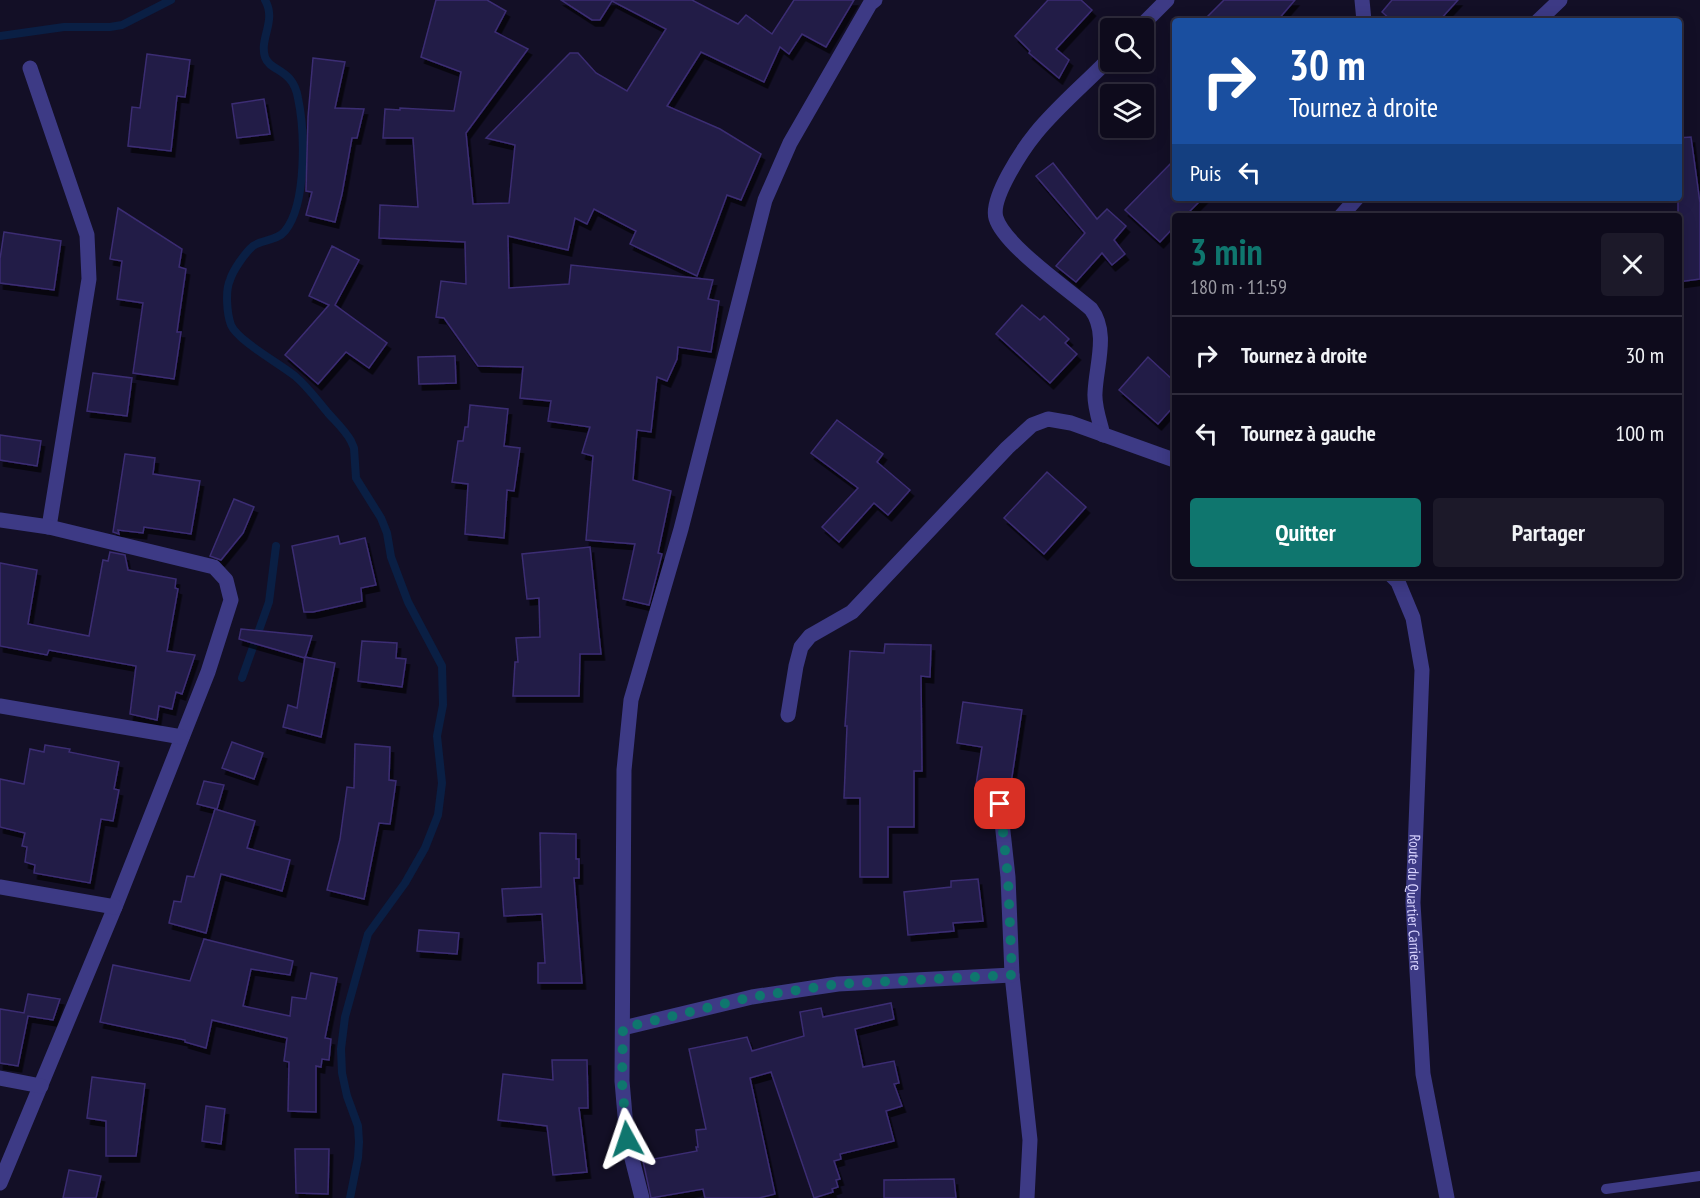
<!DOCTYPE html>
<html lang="fr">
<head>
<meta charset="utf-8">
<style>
	body { margin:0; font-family:"PT Sans Narrow",sans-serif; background:#1c1929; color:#f1f3f6; height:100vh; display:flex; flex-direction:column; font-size:22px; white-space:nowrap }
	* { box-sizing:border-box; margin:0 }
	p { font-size:20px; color:#9b9ba3 }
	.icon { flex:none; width:33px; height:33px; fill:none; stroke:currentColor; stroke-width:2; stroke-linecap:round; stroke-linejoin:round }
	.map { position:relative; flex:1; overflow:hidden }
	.side { position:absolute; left:1172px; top:213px; width:510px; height:366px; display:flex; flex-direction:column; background:#0e0b1c; border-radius:6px; box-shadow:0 3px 15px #0003,0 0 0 2px #2e2b3b }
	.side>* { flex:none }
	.top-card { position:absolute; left:1172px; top:18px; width:510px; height:183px; border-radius:6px; box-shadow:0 3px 15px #0003,0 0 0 2px #2e2b3b; background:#1a4fa0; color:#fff; overflow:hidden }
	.buttons { position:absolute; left:1100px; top:18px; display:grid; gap:12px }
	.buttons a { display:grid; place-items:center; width:54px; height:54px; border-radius:6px; background:#0e0b1c; box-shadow:0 3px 15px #0003,0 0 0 2px #2e2b3b; font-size:30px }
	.pin { position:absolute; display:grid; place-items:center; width:51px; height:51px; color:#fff; margin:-26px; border-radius:12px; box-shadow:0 3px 9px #0006 }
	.me { position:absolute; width:66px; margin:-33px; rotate:355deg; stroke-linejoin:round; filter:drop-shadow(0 0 4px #0008) }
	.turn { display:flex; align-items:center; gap:21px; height:126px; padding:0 18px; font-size:27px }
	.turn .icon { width:78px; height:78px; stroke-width:2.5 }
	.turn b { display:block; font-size:42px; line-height:51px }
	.then { display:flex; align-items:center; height:57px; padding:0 18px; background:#0003; gap:12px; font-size:22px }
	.round { display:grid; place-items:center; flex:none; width:63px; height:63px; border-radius:6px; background:#1c1929 }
	.overview { display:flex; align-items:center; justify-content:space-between; height:102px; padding:0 18px }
	h1 { font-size:36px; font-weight:800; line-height:45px; color:#0f766e }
	.primary-button { display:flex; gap:12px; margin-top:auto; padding:12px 18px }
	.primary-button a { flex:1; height:69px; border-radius:6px; background:#0f766e; color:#fff; font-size:24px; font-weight:800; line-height:69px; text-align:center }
	.primary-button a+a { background:#1c1929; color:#f1f3f6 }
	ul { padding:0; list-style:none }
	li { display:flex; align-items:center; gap:18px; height:78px; padding:0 18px; border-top:2px solid #2e2b3b }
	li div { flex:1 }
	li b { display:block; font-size:22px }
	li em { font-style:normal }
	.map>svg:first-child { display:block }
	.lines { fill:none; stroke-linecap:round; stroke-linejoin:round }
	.stream { stroke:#0a1f44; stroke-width:8 }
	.building { fill:#241b47; stroke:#3b2d73; stroke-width:1.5; filter:url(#shadow) }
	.lane { stroke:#3d3a85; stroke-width:10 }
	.street { stroke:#3d3a85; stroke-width:15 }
	.route { stroke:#0f766e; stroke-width:10; stroke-dasharray:0 18 }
	.labels { text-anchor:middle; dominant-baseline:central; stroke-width:6; stroke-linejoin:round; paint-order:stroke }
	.street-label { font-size:15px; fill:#d9d4ff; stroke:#130f26 }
</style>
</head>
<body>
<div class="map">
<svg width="1700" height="1198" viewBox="0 0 1700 1198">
	<defs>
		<filter id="shadow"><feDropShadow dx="3.5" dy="6" stdDeviation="0" flood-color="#0009"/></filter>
	</defs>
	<rect width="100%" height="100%" fill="#130f26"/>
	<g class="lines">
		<g class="stream">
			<path d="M265 0C277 21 259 38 265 57 270 72 293 68 298 98 305 131 307 204 285 231 277 241 263 239 253 246 245 253 233 270 230 280 225 291 227 314 231 325 238 341 279 363 295 376 308 387 317 400 328 413 336 422 345 430 351 441L354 448 356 478 381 518 387 533 391 557 408 602 442 666 443 705 437 736 442 783 438 815 425 848 405 883 368 934 345 1017 341 1049 342 1073 347 1096 358 1126 359 1142 358 1158 350 1198"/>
			<path d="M0 36 64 27H110L122 25 171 0"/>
			<path d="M242 678 269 602 276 546"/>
		</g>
	</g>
	<g class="building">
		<path d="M436 0H487L506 11 495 32 528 49 466 133 473 204 509 203 515 145 486 138 570 53H578L596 73 627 91 666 29 612 1 600 20H592L561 0H692L738 24 746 15 772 34 794 0H854L826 47 802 34 789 54 780 47 764 82 701 52 667 106 720 129 761 154 741 200 727 195 697 276 630 244 636 231 594 209 587 224 575 218 568 250 508 236 509 288 569 284 571 265 713 280 708 299 719 301 711 352 678 347 677 359 667 381 657 377 651 432 637 430 633 480 671 491 658 553 662 554 649 605 623 599 635 544 586 540 593 456 582 453 590 427 548 421 551 401 520 398 523 367 478 366 444 318 436 317 441 281 466 284 465 242 379 238 380 205 418 207 413 138H383L385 109 400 110V108L454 111 461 72 421 57Z"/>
		<path d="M1048 0H1081L1092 10 1056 49 1069 60 1059 78 1029 53 1030 51 1015 36Z"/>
		<path d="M1224 0H1295L1277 21H1203Z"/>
		<path d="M1392 0H1458L1439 21H1392L1382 12Z"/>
		<path d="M147 54 190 60 185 97 177 96 171 151 128 146 132 107 140 108Z"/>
		<path d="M313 58 345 62 335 108 364 109 357 138H352L342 194 335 222 306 215 312 192 306 191 308 117Z"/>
		<path d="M264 99 270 134 237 138 232 104Z"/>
		<path d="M1691 137 1700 203V279L1678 282V138Z"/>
		<path d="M1174 160V198H1203L1185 216H1174V227L1160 242 1125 210Z"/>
		<path d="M1053 163 1097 219 1107 209 1126 226 1114 240 1125 254 1112 265 1102 253 1076 282 1056 266 1085 233 1036 176Z"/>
		<path d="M118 208 182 249 179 267 186 269 177 332H181L174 379 133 373 143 303 117 299 122 261 110 259Z"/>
		<path d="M4 232 61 241 54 290 0 283V259Z"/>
		<path d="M332 246 359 260 335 305 387 343 369 368 346 352 318 384 285 355 329 305 309 296Z"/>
		<path d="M1022 305 1040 320 1044 316 1069 339 1065 343 1077 354 1050 383 996 334Z"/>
		<path d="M455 356 456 383 419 384 418 357Z"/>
		<path d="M1148 357 1174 381V406L1158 424 1119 390Z"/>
		<path d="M93 373 132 378 127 416 87 411Z"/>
		<path d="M470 405 508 409 504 446 520 448 514 491 507 490 504 538 465 534 468 484 452 482 458 441H463L465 427H468Z"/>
		<path d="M837 420 883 454 877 462 910 490 888 515 874 503 839 542 822 527 858 488 811 453Z"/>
		<path d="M0 435 41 441 37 466 0 460Z"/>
		<path d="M125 454 155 458 153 474 200 481 191 534 144 527 143 533 118 530 119 534 113 532Z"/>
		<path d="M1047 472 1086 507 1044 554 1004 518Z"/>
		<path d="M234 499 254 507 243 533 221 560 210 556Z"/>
		<path d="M338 536 340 544 365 538 376 585 361 588 362 601 313 612H304L292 546Z"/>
		<path d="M590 547 601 654H580L579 696H513L515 662H518L516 638 540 637 539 598 527 599 522 554Z"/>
		<path d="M110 552 125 555 128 570 176 579 175 588 178 589 167 651 195 655 182 694 176 692 172 709 159 706 157 720 130 714 136 666 49 650 47 655 0 646V563L37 570 28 624 89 636 103 560 108 561Z"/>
		<path d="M241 629 312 636 305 658 239 639Z"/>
		<path d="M362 641 397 643 396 658 406 659 402 687 358 681Z"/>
		<path d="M885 644 931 645 930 677 921 676 922 771H914V827H888V877H860V798H844L847 726H845L850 651 884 653Z"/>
		<path d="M305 657 335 663 321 737 283 727 288 705 297 708Z"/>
		<path d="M963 702 1022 710 1010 790 976 785 982 747 957 743Z"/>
		<path d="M232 742 263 753 254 779 222 768Z"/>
		<path d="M355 744 390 747 389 780 396 781 390 824 379 823 364 899 327 890 340 839 347 787 354 788Z"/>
		<path d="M45 745 70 749 69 752 119 762 114 789 119 790 113 821 101 819 90 883 34 873 35 865 25 862 27 847 22 846 25 833 0 827V779L24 784 30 749 44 752Z"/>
		<path d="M204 781 224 785 217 809 197 804Z"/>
		<path d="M215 809 255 821 247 848 290 860 282 891 221 874 206 933 169 923 174 901 181 902 187 876 194 877Z"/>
		<path d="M540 833 576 834V859H579V878H574L582 983H538V963H545L542 914 504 916 502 889 541 887Z"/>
		<path d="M978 879 983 921 953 923 954 931 908 935 904 892 951 887V881Z"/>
		<path d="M419 930 459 933 457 954 417 951Z"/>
		<path d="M204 939 293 961 290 975 251 969 243 1006 290 1016 292 997 306 999 311 973 337 978 325 1038 331 1039 329 1060 322 1059 321 1067 316 1066V1112L288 1111 289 1062 284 1061 287 1038 212 1020 206 1048 185 1042V1040L100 1022 113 965 190 981Z"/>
		<path d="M28 994 60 999 53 1020 28 1016 18 1066 0 1063V1009L24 1013Z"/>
		<path d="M891 1003 894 1019 855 1029 863 1067 894 1061 899 1083 894 1084 902 1106 886 1111 894 1141 840 1154 841 1159 834 1161 840 1179 836 1180 838 1187 832 1189 833 1192 814 1198 771 1072 750 1078 775 1194 759 1198H705L703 1189 651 1198 643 1161 697 1151 696 1147H698L696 1130 706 1129 689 1049 747 1037 752 1051 804 1036 800 1012 821 1008 823 1017Z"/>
		<path d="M552 1060H587L588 1108H579L587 1172 553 1175 547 1126 498 1120 503 1074 553 1080Z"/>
		<path d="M92 1077 145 1084 136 1156H106V1121L87 1118Z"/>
		<path d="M206 1106 225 1109 221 1144 202 1141Z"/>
		<path d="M295 1149H329L328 1194 296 1193Z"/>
		<path d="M69 1170 101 1176 96 1198H63Z"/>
		<path d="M954 1179 956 1198H884V1180Z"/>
	</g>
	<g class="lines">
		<path class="lane" d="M1606 1189 1700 1176"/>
		<g class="street">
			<path d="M1362 0 1364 21"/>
			<path d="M1538 21 1560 0"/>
			<path d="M1139 28 1167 0"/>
			<path d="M30 68 87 235 89 279 49 527"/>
			<path d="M1341 216 1357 198"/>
			<path d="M1103 435C1100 422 1094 406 1095 393 1096 365 1109 333 1091 309 1068 289 1004 245 996 218 990 198 1023 149 1036 133 1058 106 1086 83 1110 58"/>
			<path d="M0 520 49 527 214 567 226 580 231 600 208 672 115 907 0 1183"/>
			<path id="s1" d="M1392 576 1398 582 1413 618 1422 670 1413 903 1423 1074 1447 1198"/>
			<path d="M0 706 182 737"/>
			<path d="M788 715 796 666 801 647 810 636 852 612 1007 448 1032 425 1048 419 1071 423 1174 460"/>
			<path d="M1000 804 1008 877 1012 975 1030 1140 1027 1198"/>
			<path d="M0 887 115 907"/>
			<path d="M623 1028 752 997 838 984 1012 975"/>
			<path d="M0 1078 41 1086"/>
			<path d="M642 1198 627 1139 622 1081 624 770 631 700 681 529 765 200 790 143 870 4 875 0"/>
		</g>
	</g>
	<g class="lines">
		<path class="route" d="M627 1139 622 1082 623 1028 752 997 838 984 1012 975 1008 878 1000 804"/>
	</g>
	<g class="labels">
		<g class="street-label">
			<text stroke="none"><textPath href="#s1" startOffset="333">Route du Quartier Carriere</textPath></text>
		</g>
	</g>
</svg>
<div class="buttons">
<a><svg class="icon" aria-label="search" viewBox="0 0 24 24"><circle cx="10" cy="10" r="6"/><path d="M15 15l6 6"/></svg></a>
<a><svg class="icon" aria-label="layers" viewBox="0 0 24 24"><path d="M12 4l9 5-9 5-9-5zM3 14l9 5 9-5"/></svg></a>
</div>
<div class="pin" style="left:1000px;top:804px;background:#d93025"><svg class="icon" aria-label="arrive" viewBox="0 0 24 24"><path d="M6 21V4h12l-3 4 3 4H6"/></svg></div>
<svg class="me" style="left:627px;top:1139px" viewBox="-20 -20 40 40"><path d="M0-17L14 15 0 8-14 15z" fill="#0f766e" stroke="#fff" stroke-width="4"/></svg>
<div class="top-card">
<div class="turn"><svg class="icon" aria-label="right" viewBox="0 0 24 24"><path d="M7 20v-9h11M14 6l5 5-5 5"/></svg><div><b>30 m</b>Tournez à droite</div></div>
<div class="then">Puis<svg class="icon" aria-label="left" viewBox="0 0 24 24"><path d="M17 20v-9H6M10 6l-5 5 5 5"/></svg></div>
</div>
<section class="side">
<div class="overview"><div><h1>3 min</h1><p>180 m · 11:59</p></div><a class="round"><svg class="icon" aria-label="close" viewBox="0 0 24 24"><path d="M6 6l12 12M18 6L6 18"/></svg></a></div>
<ul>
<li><svg class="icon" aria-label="right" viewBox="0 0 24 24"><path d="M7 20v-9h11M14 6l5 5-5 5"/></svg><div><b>Tournez à droite</b></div><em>30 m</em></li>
<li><svg class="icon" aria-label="left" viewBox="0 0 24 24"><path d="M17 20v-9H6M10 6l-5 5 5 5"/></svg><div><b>Tournez à gauche</b></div><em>100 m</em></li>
</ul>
<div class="primary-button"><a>Quitter</a><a>Partager</a></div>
</section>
</div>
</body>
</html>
